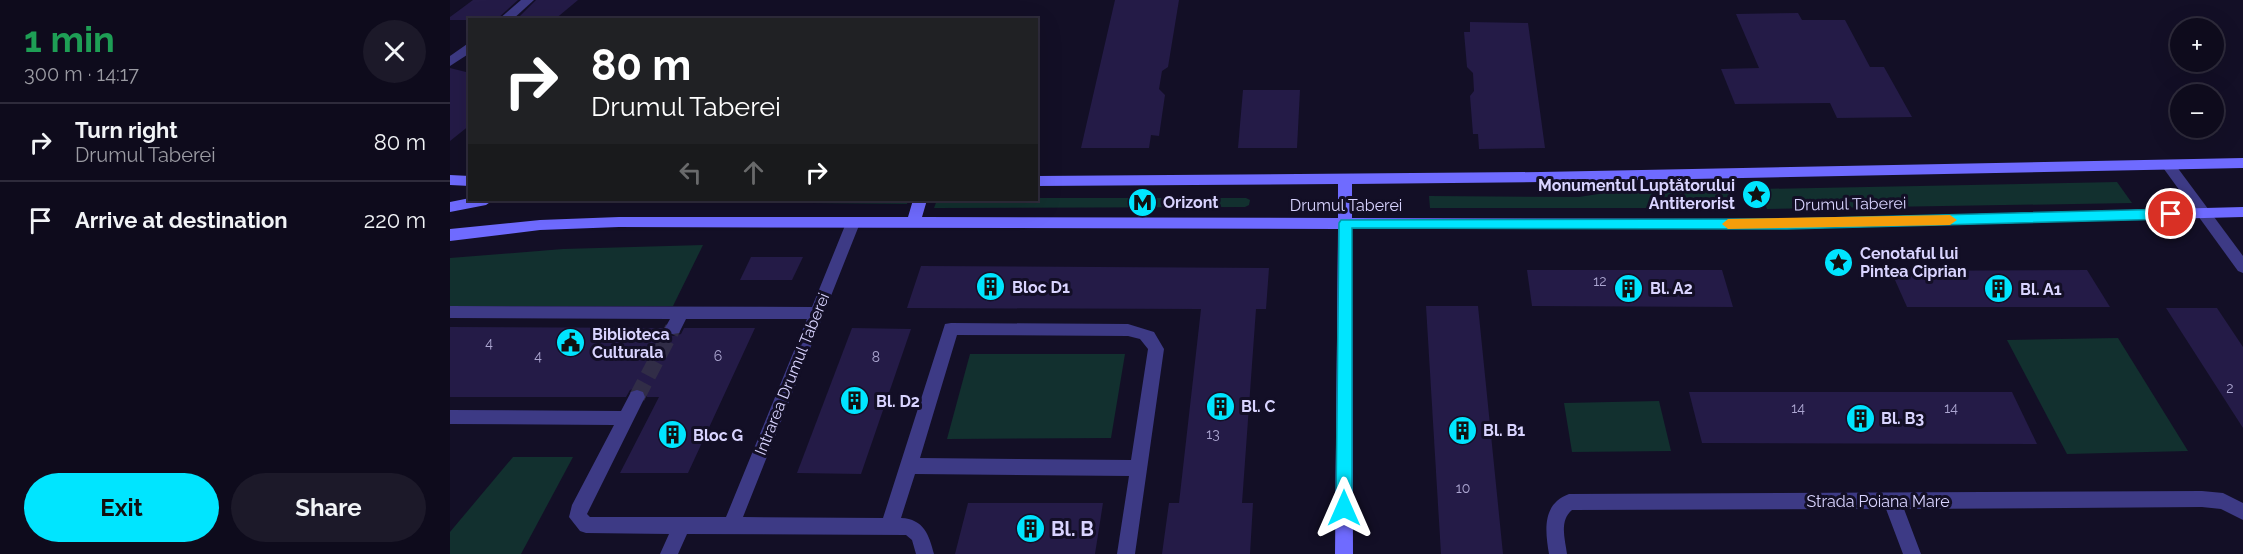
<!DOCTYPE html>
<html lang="en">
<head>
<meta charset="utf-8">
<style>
	body { margin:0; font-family:Raleway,sans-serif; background:#1c1929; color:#f1f3f6; height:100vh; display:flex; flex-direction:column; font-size:22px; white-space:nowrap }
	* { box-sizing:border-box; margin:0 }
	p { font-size:20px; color:#9b9ba3 }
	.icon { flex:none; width:33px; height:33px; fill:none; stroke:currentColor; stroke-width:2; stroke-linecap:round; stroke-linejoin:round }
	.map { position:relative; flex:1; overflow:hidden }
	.details { display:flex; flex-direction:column; background:#0e0b1c; width:450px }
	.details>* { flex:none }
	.guide { position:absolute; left:18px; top:18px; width:570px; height:183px; border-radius:0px; box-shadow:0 6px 24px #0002,0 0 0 2px #2e2b3b; background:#202124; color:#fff; overflow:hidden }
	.tools { position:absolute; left:1720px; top:18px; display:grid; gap:12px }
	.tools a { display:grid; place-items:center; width:54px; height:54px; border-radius:50%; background:#0e0b1c; box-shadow:0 6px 24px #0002,0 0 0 2px #2e2b3b; font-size:30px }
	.pin { position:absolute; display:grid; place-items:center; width:51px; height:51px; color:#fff; margin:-26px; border:3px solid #fff; border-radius:50%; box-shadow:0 2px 6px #0007 }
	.me { position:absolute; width:66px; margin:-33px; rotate:0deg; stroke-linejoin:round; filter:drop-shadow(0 0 4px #0008) }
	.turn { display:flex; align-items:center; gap:21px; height:126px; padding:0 24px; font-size:27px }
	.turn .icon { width:78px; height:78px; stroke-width:2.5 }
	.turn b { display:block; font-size:42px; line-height:51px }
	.lanes { display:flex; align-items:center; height:57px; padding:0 24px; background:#0003; justify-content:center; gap:30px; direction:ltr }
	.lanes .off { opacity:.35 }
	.round { display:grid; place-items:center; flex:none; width:63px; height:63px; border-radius:32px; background:#1c1929 }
	.overview { display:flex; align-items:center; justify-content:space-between; height:102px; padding:0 24px }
	h1 { font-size:36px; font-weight:700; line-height:45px; color:#1e9e55 }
	.primary-button { display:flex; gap:12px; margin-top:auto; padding:12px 24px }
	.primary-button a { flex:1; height:69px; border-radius:36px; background:#00e5ff; color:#111; font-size:24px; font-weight:700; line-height:69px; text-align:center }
	.primary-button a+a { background:#1c1929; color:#f1f3f6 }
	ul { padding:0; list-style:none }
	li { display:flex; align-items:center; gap:18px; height:78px; padding:0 24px; border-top:2px solid #2e2b3b }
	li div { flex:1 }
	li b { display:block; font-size:22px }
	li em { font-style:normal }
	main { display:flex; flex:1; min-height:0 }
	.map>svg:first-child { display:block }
	.green { fill:#12302f }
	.building { fill:#241b47 }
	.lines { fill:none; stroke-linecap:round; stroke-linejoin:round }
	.street-tunnel { stroke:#312d47; stroke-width:16; stroke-dasharray:16 8; stroke-linecap:butt }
	.street { fill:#3d3a85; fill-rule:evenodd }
	.secondary { fill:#6f6bff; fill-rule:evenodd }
	.route { fill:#00e5ff; stroke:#0095a6; stroke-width:1.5 }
	.slow { fill:#f59e0b }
	.labels { text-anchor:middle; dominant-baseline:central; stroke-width:6; stroke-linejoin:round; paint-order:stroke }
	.number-label { font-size:14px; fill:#aca6d1 }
	.poi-label { font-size:16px; font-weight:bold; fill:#d9d4ff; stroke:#130f26; text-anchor:start }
	.street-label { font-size:16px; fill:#d9d4ff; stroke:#130f26 }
	.near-poi-label { font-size:20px; font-weight:bold; fill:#d9d4ff; stroke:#130f26; text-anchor:start }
</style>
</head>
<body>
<main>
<section class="details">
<div class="overview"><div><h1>1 min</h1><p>300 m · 14:17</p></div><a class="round"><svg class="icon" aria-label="close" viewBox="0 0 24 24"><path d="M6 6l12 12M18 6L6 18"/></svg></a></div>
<ul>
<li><svg class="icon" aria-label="right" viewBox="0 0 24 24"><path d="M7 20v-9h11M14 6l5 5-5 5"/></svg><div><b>Turn right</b><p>Drumul Taberei</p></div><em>80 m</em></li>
<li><svg class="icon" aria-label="arrive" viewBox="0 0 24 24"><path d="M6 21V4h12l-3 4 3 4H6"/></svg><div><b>Arrive at destination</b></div><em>220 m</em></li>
</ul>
<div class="primary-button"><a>Exit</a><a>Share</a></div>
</section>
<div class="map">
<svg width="1793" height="554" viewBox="0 0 1793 554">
	<rect width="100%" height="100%" fill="#130f26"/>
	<g class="green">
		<path d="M1667 182 1682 203 1317 209 1310 189Z"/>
		<path d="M1174 190H1278L1283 208H980L979 196 1129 197Z"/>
		<path d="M587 198H796L800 200 799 205 795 207 484 208 487 200Z"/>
		<path d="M364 200H458L457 204 362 203Z"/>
		<path d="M253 245 223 306H0V258L113 249Z"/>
		<path d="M1668 338 1738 451 1617 454 1557 340Z"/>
		<path d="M520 354H675L661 438 497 439Z"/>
		<path d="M1209 401 1221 451 1122 452 1114 403Z"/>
		<path d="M63 457H123L71 554H0V532Z"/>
	</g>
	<g class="building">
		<path d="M23 0H68L46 20H0V17Z"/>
		<path d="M86 0H128L104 20H66Z"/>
		<path d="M665 0H729L718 67 712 71 709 89 715 95 709 136 701 135 699 148H631Z"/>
		<path d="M1348 13 1352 20H1395L1420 67H1434L1462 117 1387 118 1380 103 1285 104 1271 69 1309 68 1286 14Z"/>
		<path d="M1020 22 1078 23 1095 148 1029 149 1028 134H1023L1020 96 1024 91 1023 73 1017 67 1014 32H1020Z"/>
		<path d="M0 68 20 73V125L0 141Z"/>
		<path d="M793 90H850L847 148H788Z"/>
		<path d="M301 257H353L342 280H290Z"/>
		<path d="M471 266 819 268 816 309H806L792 503H803L800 554H712L719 503H729L751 309 457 308Z"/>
		<path d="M1077 270H1272L1283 307 1082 306Z"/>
		<path d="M1637 270 1660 307H1457L1441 271Z"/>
		<path d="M976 306H1028L1053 554H991Z"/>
		<path d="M1716 308H1767L1793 347V428Z"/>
		<path d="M0 327 213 328 215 334 223 336 231 334 234 328H305L238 473H170L209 397H197L195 391 188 388 180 390 176 397H0Z"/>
		<path d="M402 328 461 329 411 474 347 473Z"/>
		<path d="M1239 392H1562L1587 444 1252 443Z"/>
		<path d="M518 503H653L645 554H505Z"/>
	</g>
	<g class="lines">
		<path class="street-tunnel" d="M187 397 223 328"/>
		<g class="street">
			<path d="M71 0H84L62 20H48Z"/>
			<path d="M20 42V53L0 66V56Z"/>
			<path d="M1719 161 1724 163 1793 256V273L1788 271 1714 169 1712 166Z"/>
			<path d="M403 218 410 223 293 517 433 518 495 324 501 323 678 324 704 332 714 349 685 554H667L679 476 465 474 451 518C474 519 479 535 484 554H466L462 540 456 535 237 534 228 554H210L219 534 136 533 130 531 119 517 122 505 164 425 0 424V410L171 411 181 392 187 390 193 392 195 397 137 514 140 517H276L357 319H236L229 333 223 334 217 333 215 328 220 319 0 318V306L362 307 396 223ZM507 335 678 336 690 339 698 349 681 460 470 458Z"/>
			<path d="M1752 491 1773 493 1793 503V520L1771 509 1752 507 1454 509 1471 554H1453L1436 509 1122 510C1109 521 1115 539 1117 554H1099C1095 530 1092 504 1119 494Z"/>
		</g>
		<g class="secondary">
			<path d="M1793 158V168L1091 182 902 184V218L1337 219 1793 207V217L1337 229H902L903 554H885L888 229 169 227 90 230 0 241V229L90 220 169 217H458L463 200H477L472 217 888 218V184L586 186V176L1091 172Z"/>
			<path d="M0 175 20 176V186L0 185Z"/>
			<path d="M20 198 43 200 36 205 0 212V202Z"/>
		</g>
	</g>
	<path class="route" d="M1721 209 1728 214 1721 219 1337 229 902 228V508L900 514 894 516 888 514 886 508 889 223 891 220 1337 219Z"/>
	<path class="slow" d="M1500 215 1507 220 1500 225 1278 229 1272 224 1278 219Z"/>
	<defs>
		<symbol id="sight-disc" viewBox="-11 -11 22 22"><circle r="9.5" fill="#00e5ff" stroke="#130f26"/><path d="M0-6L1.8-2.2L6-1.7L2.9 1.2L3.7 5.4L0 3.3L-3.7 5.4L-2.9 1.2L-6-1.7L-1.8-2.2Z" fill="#111"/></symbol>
		<symbol id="metro-disc" viewBox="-11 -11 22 22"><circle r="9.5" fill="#00e5ff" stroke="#130f26"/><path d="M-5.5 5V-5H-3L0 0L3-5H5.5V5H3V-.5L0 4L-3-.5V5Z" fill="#111"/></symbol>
		<symbol id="building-disc" viewBox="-11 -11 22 22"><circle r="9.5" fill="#00e5ff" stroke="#130f26"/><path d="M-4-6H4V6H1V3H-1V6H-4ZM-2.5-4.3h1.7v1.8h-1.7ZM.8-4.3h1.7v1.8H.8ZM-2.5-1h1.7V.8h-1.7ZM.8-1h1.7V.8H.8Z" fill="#111"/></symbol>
		<symbol id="civic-disc" viewBox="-11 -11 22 22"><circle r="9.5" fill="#00e5ff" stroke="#130f26"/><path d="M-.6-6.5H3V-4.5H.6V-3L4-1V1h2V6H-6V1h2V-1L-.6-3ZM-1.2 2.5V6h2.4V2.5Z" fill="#111"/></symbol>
	</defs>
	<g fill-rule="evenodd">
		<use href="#sight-disc" x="1290" y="178" width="33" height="33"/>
		<use href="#metro-disc" x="676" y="186" width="33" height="33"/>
		<use href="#sight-disc" x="1372" y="246" width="33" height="33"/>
		<use href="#building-disc" x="524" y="270" width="33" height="33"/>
		<use href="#building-disc" x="1162" y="272" width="33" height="33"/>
		<use href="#building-disc" x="1532" y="272" width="33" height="33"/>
		<use href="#civic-disc" x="104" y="326" width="33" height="33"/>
		<use href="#building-disc" x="388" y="384" width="33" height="33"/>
		<use href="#building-disc" x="754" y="390" width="33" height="33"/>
		<use href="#building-disc" x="1394" y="402" width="33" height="33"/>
		<use href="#building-disc" x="996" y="414" width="33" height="33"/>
		<use href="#building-disc" x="206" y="418" width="33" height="33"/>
		<use href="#building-disc" x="564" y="512" width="33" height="33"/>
	</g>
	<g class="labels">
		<g class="number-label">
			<text x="1150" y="281">12</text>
			<text x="39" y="343">4</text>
			<text x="88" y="356">4</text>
			<text x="268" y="356">6</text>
			<text x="426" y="357">8</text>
			<text x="1780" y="388">2</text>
			<text x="1348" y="408">14</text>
			<text x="1501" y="408">14</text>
			<text x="763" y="434">13</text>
			<text x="1013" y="488">10</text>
		</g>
		<g class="poi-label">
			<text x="1285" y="185" text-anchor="end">Monumentul Luptătorului<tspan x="1285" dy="18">Antiterorist</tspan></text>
			<text x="713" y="202">Orizont</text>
			<text x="1410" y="253">Cenotaful lui<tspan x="1410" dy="18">Pintea Ciprian</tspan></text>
			<text x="562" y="287">Bloc D1</text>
			<text x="1200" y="288">Bl. A2</text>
			<text x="1570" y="289">Bl. A1</text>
			<text x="142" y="334">Biblioteca<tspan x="142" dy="18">Culturala</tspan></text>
			<text x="426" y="401">Bl. D2</text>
			<text x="791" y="406">Bl. C</text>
			<text x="1431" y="418">Bl. B3</text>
			<text x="1033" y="430">Bl. B1</text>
			<text x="243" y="435">Bloc G</text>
		</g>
		<g class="street-label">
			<text transform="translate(1400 204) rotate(-1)">Drumul Taberei</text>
			<text x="896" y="205">Drumul Taberei</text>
			<text transform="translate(342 374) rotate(-68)">Intrarea Drumul Taberei</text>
			<text x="1428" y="501">Strada Poiana Mare</text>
		</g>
		<g class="near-poi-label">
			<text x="601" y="529">Bl. B</text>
		</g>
	</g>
</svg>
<div class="tools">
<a>+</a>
<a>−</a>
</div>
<div class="pin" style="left:1721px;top:214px;background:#d93025"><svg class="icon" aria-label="arrive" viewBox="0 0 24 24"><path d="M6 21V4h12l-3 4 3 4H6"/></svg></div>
<svg class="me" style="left:894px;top:508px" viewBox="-20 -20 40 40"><path d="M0-17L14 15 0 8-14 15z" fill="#00e5ff" stroke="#fff" stroke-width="4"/></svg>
<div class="guide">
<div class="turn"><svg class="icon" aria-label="right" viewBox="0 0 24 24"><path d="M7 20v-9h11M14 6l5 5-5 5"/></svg><div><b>80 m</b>Drumul Taberei</div></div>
<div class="lanes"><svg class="icon off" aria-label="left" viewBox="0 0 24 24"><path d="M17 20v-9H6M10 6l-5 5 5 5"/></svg><svg class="icon off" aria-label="ahead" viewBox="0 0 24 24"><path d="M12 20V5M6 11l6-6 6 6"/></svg><svg class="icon" aria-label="right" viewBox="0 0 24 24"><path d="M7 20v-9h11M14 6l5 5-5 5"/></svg></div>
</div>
</div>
</main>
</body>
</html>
